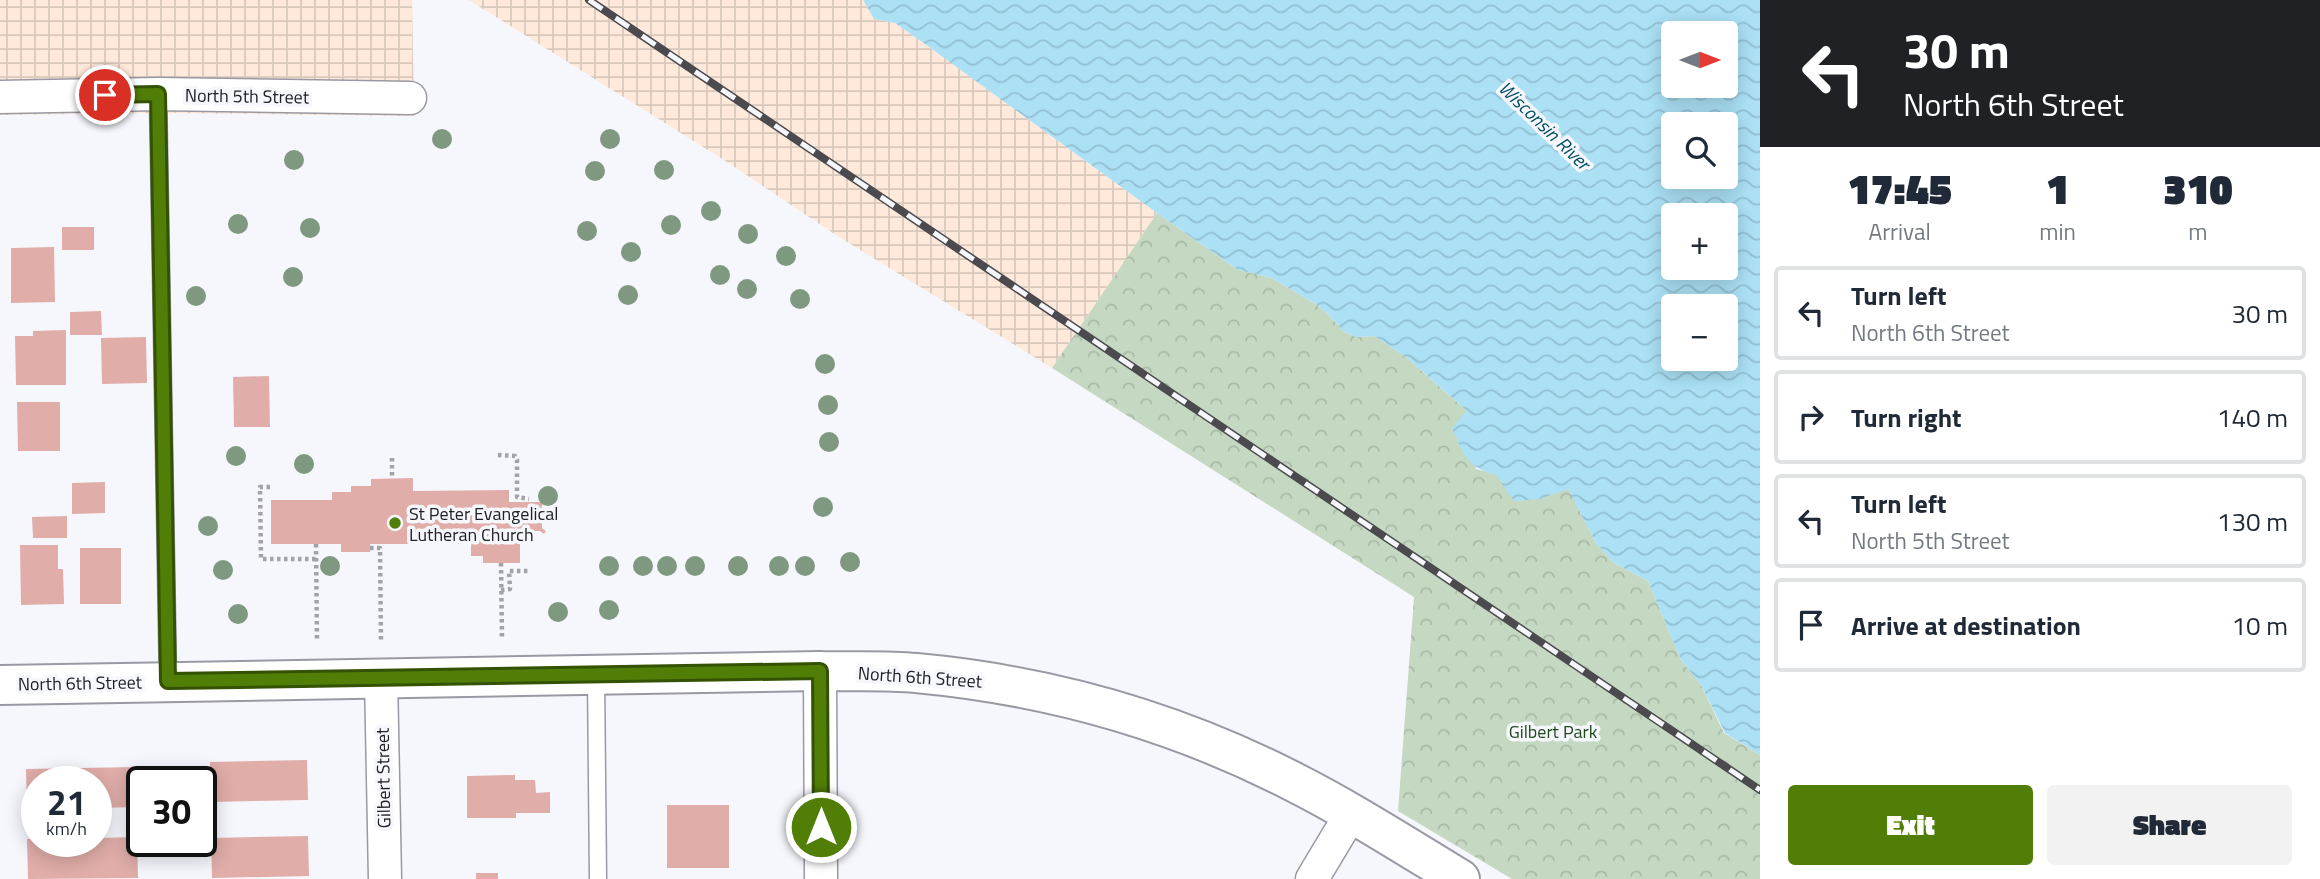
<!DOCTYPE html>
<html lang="en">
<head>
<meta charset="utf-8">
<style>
	body { margin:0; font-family:"Titillium Web",sans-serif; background:#f2f2f3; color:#1f2937; height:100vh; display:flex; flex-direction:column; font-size:26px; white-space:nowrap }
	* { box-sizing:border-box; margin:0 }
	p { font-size:23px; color:#747a83 }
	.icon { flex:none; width:38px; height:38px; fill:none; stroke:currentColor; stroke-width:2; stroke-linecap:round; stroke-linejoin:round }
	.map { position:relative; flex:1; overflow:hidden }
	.sheet { display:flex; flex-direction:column; background:#fff; width:560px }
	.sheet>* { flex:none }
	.top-card { background:#202124; color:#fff; overflow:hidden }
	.needle { width:46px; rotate:90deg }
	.buttons { position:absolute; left:1661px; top:21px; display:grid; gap:14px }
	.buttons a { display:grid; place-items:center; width:77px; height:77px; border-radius:7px; background:#fff; box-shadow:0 4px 18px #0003; font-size:35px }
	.speed { position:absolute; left:21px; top:766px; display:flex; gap:14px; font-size:35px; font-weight:700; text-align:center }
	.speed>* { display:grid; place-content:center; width:91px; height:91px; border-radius:50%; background:#fff; box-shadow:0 4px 18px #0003; line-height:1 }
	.speed small { font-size:18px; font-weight:400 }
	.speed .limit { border:4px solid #111; border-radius:10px; background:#fff; color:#111 }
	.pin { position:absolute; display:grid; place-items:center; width:60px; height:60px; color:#fff; margin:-30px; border:4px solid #fff; border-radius:50%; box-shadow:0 2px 7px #0007 }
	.me { position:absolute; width:77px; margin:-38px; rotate:0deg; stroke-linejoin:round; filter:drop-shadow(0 0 5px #0008) }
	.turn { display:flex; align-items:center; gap:24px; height:147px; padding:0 28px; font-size:32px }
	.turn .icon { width:91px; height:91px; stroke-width:2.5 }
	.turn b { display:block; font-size:49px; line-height:60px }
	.eta { display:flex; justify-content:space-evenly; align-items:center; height:119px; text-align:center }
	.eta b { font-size:42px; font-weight:800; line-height:49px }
	.cta { display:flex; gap:14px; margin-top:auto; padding:14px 28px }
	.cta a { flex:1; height:80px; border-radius:7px; background:#507e06; color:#fff; font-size:28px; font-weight:800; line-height:80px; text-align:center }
	.cta a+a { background:#f2f2f3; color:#1f2937 }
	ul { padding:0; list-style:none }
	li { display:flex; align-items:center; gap:21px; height:94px; margin:0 14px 10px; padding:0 14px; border:4px solid #e0e1e3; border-radius:7px }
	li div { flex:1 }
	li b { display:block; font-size:26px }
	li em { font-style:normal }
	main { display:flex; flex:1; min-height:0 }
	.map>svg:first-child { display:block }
	.industrial { fill:url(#industrial-grid) }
	.park { fill:url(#park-crowns) }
	.water { fill:url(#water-waves); fill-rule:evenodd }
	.building { fill:#e0ada8 }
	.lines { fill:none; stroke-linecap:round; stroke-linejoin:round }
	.lane-casing { stroke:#9999a4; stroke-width:19 }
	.street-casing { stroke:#9999a4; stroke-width:35 }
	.secondary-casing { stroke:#9999a4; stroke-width:42 }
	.path { stroke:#a2a2a7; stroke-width:4.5; stroke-dasharray:3.5 3.5; stroke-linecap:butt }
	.lane { stroke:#fff; stroke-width:16 }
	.street { stroke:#fff; stroke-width:32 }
	.secondary { stroke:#fff; stroke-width:38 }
	.rail-casing { stroke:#4a4a4f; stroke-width:8 }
	.rail { stroke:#f6f7fd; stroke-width:5; stroke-dasharray:16; stroke-linecap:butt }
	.tree { fill:#7f9880 }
	.route-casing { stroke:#345204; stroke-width:18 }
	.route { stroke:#507e06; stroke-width:12 }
	.poi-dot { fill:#507e06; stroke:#f6f7fd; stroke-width:2.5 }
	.labels { text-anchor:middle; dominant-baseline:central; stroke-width:7; stroke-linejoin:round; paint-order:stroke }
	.street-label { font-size:18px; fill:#212125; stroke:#f6f7fd }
	.poi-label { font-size:18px; fill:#212125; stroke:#f6f7fd; text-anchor:start }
	.park-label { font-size:18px; fill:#1e4a19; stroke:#f6f7fd }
	.water-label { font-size:19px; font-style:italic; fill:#004d62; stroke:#f6f7fd }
</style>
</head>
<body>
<main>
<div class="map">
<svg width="1760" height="879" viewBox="0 0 1760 879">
	<defs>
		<pattern id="industrial-grid" width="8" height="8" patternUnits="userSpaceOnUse" patternTransform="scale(1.75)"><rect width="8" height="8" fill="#fee9db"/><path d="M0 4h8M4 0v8" fill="none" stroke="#d9c8bc"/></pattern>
		<pattern id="park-crowns" width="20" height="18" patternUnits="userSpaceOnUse" patternTransform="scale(1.75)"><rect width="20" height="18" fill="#c5d9c2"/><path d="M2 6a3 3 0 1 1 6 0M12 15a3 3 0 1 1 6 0" fill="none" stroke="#a9baa7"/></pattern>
		<pattern id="water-waves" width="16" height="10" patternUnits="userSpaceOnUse" patternTransform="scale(1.75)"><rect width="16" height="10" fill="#abe0f5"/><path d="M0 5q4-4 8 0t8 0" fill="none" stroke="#93c0d2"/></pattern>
	</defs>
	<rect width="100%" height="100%" fill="#f6f7fd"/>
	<g class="industrial">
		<path d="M0 0H412L414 116 167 113 0 115Z"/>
		<path d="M469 0H863L874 19 895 23 925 44 1157 213 1052 368 839 237 727 162Z"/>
	</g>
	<path class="park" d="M1157 213 1238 270 1272 278 1314 303 1328 314 1343 331 1356 337 1374 336 1406 357 1468 412 1476 469 1496 474 1540 499 1568 488 1596 543 1614 563 1648 581 1681 660 1701 685 1724 733 1760 755V879H1512L1398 811 1414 597 1052 368Z"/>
	<path class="water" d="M863 0H1760V755L1725 733 1701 685 1681 660 1648 581 1614 563 1596 543 1568 489 1540 499 1514 501 1496 475C1465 466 1465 456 1452 428L1467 411 1406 357 1374 336 1356 337 1343 331 1328 314 1314 303 1272 278 1238 270 1157 213 925 44 895 23 874 19ZM1673 33H1726V86H1673ZM1673 124H1726V177H1673ZM1673 215H1726V268H1673ZM1673 306H1726V359H1673Z"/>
	<g class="building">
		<rect x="62" y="227" width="32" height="23"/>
		<path d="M54 247 55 302 11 303V248Z"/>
		<path d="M101 311 102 335H70V312Z"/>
		<path d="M66 330V385H16L15 336H33V331Z"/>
		<path d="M146 337 147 383 102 384 101 338Z"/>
		<path d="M269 376 270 427H234L233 377Z"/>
		<path d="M17 402H60V451H18Z"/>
		<path d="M413 478V491L509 490V502H540L544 499 546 502 542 505V528L546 531 544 534 540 531H520V563H483V556H471V544H370V552H341V544H271V500H332V492H351V486H371V479Z"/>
		<path d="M105 482V513L72 514V483Z"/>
		<path d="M67 516V538H33L32 517Z"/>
		<path d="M20 545H58V569H63L64 604 21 605Z"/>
		<rect x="80" y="548" width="41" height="56"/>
		<path d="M307 760 308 800 211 802 210 762Z"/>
		<path d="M136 767 137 807 96 808V782H37V809H27L26 769Z"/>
		<path d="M515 775V780H535L536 793 550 792V813H516V818H467V776Z"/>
		<rect x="667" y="805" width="62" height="63"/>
		<path d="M308 836 309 876 212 878 211 838Z"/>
		<path d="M137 837 138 878 28 879 27 839H37V842H96V838Z"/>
		<rect x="476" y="873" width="22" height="6"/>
	</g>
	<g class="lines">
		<defs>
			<g id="lane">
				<path d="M158 94 168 682"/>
				<path d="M596 675 598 879"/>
			</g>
			<g id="street">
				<path d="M0 97 158 94 410 98"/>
				<path d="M820 671 821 879"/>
				<path d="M381 677 385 879"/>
				<path d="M1312 879 1351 814"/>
			</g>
			<path id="secondary" d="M0 685 820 671C852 672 884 670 916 673 1047 685 1172 720 1290 780 1348 809 1404 845 1460 879"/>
		</defs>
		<use href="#lane" class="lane-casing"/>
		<use href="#street" class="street-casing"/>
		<use href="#secondary" class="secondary-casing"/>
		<g class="path">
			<path d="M498 455 515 456 517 460V497L529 499"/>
			<path d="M392 458V478"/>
			<path d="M270 487H260L261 559H316"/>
			<path d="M316 544 317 642"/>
			<path d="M370 548H380L381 641"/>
			<path d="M501 563 502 640"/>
			<path d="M501 590 510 589 509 571H530"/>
		</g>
		<use href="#lane" class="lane"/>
		<use href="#street" class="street"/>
		<use href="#secondary" class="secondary"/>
		<defs>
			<path id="rail" d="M589 0 1760 790"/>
		</defs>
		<use href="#rail" class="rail-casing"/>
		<use href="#rail" class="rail"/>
	</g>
	<g class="tree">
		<circle cx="442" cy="139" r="10"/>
		<circle cx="610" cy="139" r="10"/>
		<circle cx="294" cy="160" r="10"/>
		<circle cx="664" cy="170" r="10"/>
		<circle cx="595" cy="171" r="10"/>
		<circle cx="711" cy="211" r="10"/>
		<circle cx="238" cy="224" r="10"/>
		<circle cx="671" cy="225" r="10"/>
		<circle cx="310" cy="228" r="10"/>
		<circle cx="587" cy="231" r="10"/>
		<circle cx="748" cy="234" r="10"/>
		<circle cx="631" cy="252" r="10"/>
		<circle cx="786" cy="256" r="10"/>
		<circle cx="720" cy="275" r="10"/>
		<circle cx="293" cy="277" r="10"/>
		<circle cx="747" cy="289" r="10"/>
		<circle cx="628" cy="295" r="10"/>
		<circle cx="196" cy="296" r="10"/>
		<circle cx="800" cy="299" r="10"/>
		<circle cx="825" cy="364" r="10"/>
		<circle cx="828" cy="405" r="10"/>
		<circle cx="829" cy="442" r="10"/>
		<circle cx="236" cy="456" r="10"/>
		<circle cx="304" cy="464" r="10"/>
		<circle cx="548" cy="496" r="10"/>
		<circle cx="823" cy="507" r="10"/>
		<circle cx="208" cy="526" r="10"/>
		<circle cx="850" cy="562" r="10"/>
		<circle cx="330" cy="566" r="10"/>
		<circle cx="609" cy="566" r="10"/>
		<circle cx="643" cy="566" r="10"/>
		<circle cx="667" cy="566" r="10"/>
		<circle cx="695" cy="566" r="10"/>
		<circle cx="738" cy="566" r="10"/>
		<circle cx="779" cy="566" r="10"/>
		<circle cx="805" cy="566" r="10"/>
		<circle cx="223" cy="570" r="10"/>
		<circle cx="609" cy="610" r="10"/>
		<circle cx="558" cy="612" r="10"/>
		<circle cx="238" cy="614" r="10"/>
	</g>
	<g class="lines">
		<defs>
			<path id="route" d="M105 95 158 94 168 681 820 671 821 827"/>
		</defs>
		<use href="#route" class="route-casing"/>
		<use href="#route" class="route"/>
	</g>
	<circle class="poi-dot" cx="395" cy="523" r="7"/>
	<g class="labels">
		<g class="street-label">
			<text transform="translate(247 96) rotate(1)">North 5th Street</text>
			<text transform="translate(920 677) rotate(4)">North 6th Street</text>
			<text transform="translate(80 683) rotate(-1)">North 6th Street</text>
			<text transform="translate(383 778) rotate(-91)">Gilbert Street</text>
		</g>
		<g class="poi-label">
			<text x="409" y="513">St Peter Evangelical<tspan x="409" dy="21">Lutheran Church</tspan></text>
		</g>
		<g class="park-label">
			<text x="1553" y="731">Gilbert Park</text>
		</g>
		<g class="water-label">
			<text transform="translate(1545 125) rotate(44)">Wisconsin River</text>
		</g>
	</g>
</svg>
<div class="buttons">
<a><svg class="needle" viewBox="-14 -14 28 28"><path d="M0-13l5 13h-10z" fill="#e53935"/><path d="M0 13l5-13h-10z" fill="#747a83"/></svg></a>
<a><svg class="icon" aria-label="search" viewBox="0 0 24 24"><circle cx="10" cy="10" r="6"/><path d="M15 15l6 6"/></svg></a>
<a>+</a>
<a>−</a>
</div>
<div class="speed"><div>21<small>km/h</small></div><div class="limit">30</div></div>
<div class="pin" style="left:105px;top:95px;background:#d93025"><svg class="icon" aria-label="arrive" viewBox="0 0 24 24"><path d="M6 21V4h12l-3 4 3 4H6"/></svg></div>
<svg class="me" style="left:821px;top:827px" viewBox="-20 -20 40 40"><circle r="17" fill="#507e06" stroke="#fff" stroke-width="3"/><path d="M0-11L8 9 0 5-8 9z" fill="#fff"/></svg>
</div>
<section class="sheet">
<div class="top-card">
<div class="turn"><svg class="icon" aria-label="left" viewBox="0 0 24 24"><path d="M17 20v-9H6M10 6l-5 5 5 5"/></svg><div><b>30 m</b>North 6th Street</div></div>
</div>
<div class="eta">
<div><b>17:45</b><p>Arrival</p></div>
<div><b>1</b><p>min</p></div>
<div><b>310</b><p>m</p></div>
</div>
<ul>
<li><svg class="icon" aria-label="left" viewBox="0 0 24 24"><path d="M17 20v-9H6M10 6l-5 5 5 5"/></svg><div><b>Turn left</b><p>North 6th Street</p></div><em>30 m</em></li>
<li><svg class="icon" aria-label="right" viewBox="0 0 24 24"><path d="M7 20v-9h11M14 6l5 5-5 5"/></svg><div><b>Turn right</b></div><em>140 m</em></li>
<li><svg class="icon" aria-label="left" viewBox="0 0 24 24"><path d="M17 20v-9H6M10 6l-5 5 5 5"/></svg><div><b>Turn left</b><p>North 5th Street</p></div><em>130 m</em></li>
<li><svg class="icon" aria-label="arrive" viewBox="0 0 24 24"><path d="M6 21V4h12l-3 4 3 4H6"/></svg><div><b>Arrive at destination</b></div><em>10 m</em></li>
</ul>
<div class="cta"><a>Exit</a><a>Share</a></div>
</section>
</main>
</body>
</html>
